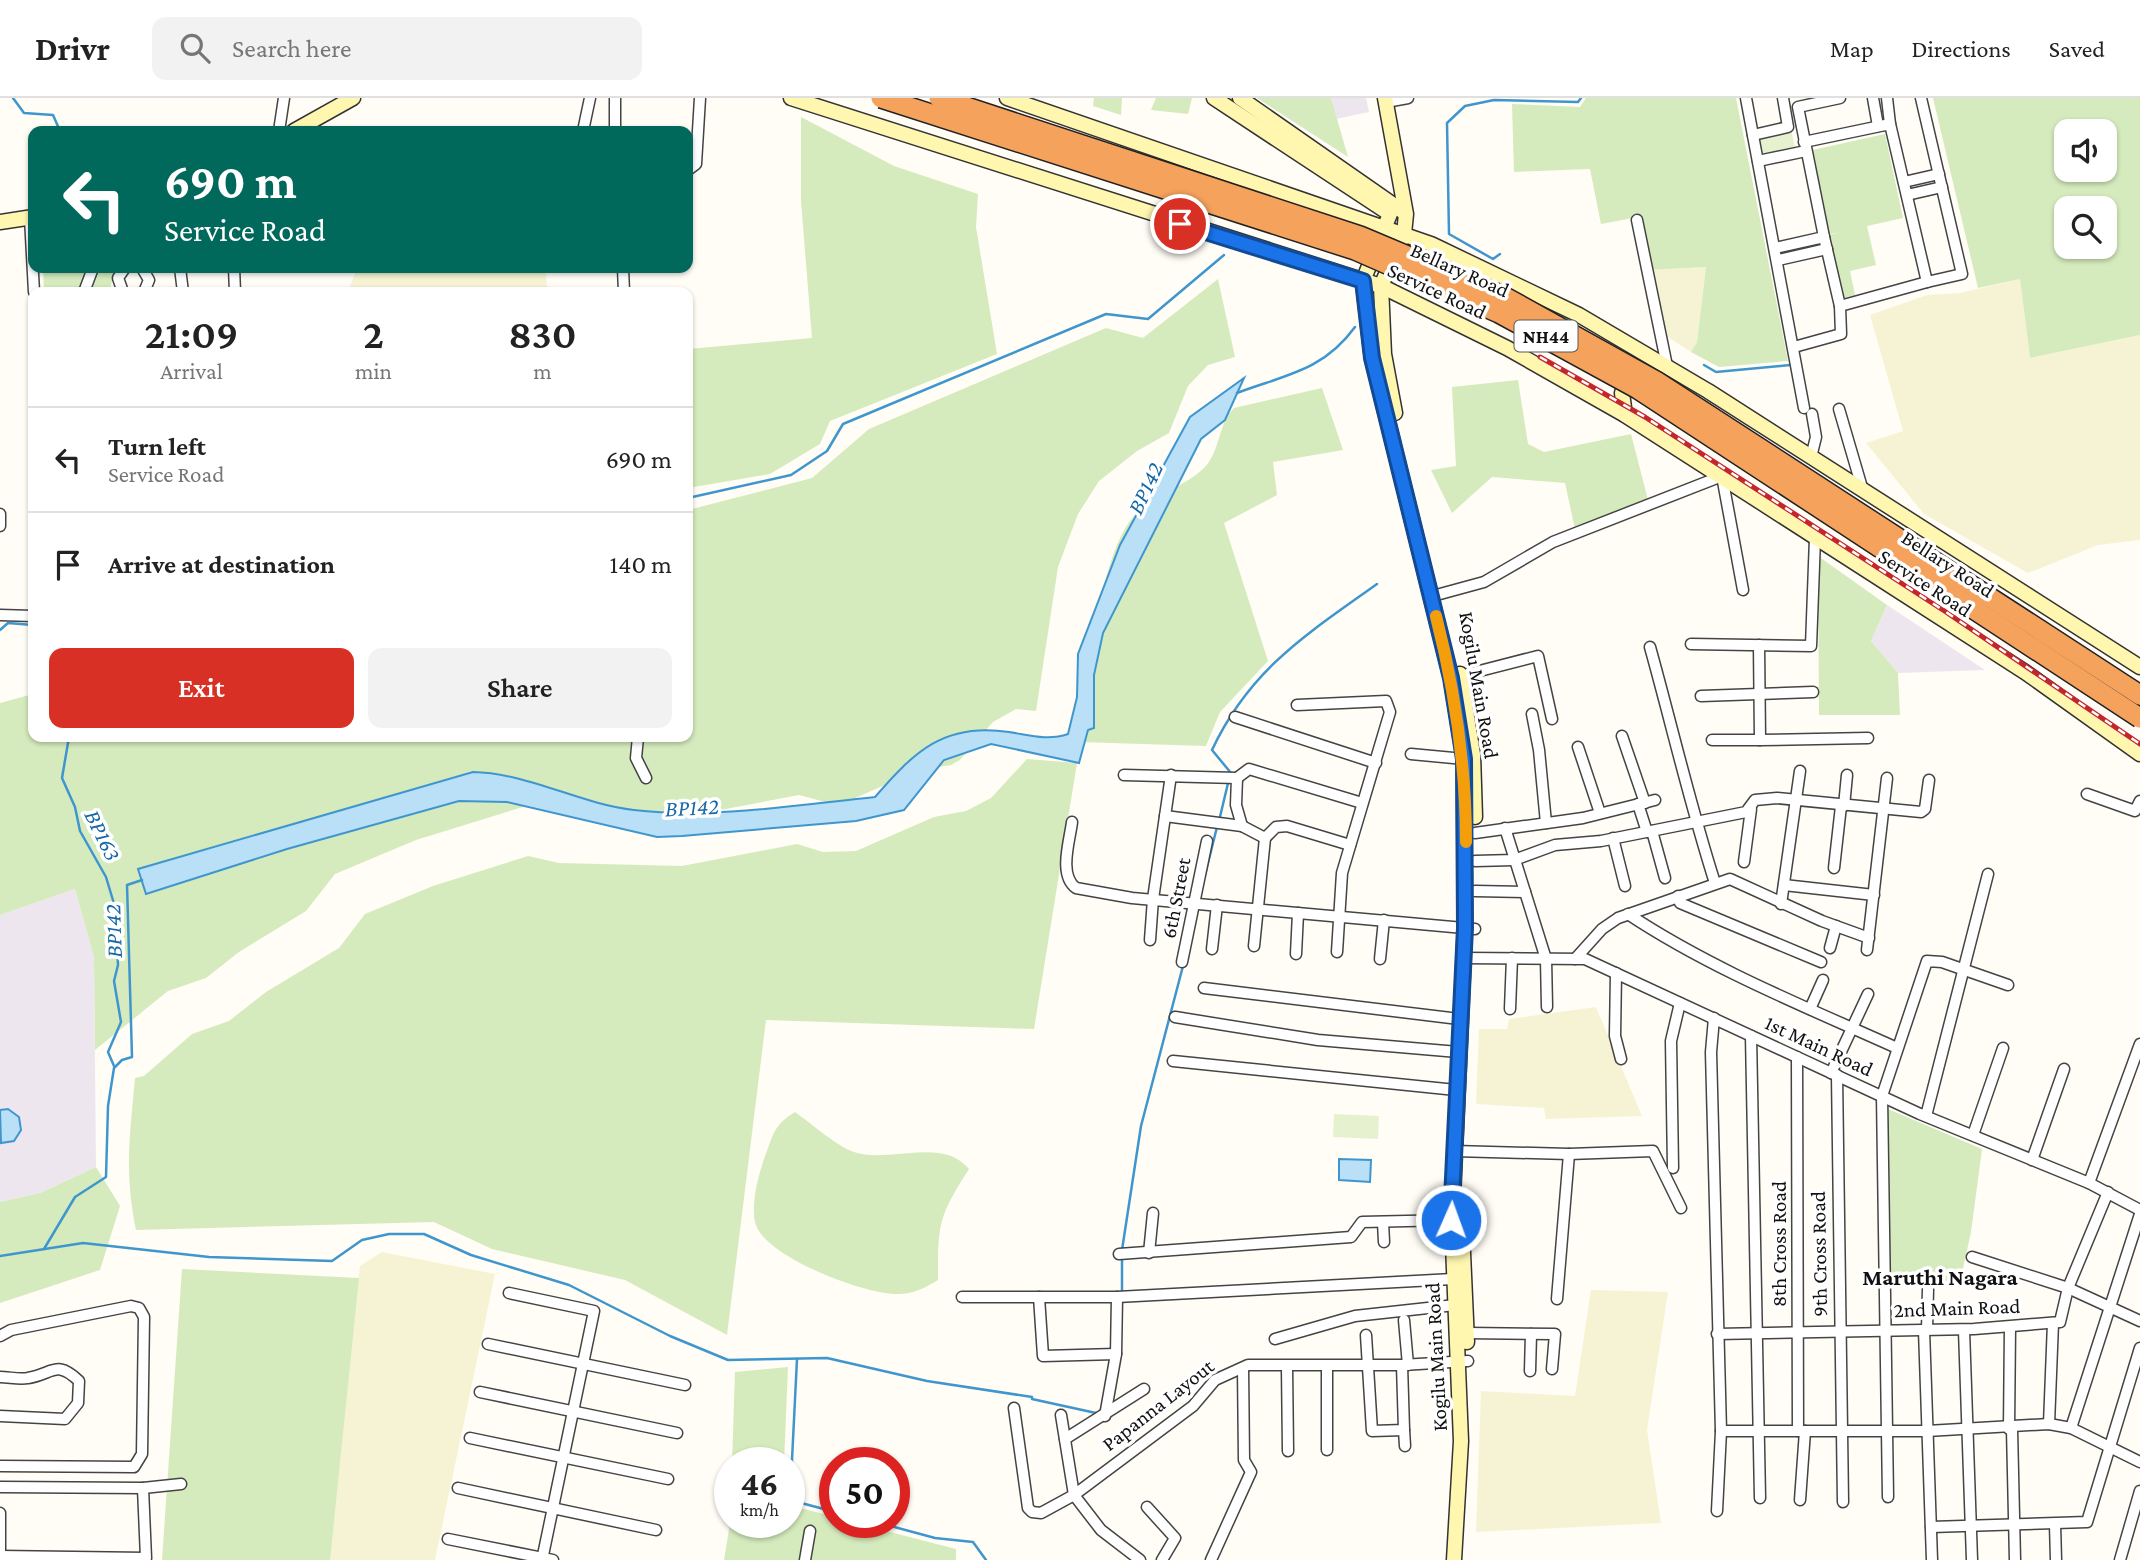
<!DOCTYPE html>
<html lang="en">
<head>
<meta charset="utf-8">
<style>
	body { margin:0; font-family:"Crimson Pro",serif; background:#f2f2f2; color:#222; height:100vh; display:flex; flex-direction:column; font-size:26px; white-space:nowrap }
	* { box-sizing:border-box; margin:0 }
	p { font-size:23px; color:#767676 }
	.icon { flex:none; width:38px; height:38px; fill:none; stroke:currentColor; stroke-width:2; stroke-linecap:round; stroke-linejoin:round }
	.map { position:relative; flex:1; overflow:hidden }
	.drawer { position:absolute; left:28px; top:189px; width:665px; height:455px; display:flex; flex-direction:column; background:#fff; border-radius:14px; box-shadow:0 2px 5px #0004 }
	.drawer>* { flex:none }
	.guide { position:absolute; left:28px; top:28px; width:665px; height:147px; border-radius:14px; box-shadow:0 2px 5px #0004; background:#00695c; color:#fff; overflow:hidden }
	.fabs { position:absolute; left:2054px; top:21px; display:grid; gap:14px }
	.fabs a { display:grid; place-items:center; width:63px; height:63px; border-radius:14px; background:#fff; box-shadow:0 2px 5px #0004; font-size:35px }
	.speed { position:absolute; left:714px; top:1349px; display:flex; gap:14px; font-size:35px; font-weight:700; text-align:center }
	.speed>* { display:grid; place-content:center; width:91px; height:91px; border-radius:50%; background:#fff; box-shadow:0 2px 5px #0004; line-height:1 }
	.speed small { font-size:18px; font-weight:400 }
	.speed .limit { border:10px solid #d22; background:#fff; color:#111 }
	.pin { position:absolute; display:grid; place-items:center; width:60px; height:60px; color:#fff; margin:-30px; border:4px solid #fff; border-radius:50%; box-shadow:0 2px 7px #0007 }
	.me { position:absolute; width:77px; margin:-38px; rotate:2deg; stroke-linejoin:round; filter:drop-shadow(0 0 5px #0008) }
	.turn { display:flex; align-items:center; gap:24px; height:147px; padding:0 21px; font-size:32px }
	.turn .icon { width:91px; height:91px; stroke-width:2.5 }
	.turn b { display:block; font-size:49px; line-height:60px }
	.eta { display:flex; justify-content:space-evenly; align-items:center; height:119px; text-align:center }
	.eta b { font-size:42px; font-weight:600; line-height:49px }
	.primary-button { display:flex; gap:14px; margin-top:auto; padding:14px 21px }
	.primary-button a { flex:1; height:80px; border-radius:14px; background:#d93025; color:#fff; font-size:28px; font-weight:600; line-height:80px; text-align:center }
	.primary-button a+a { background:#f2f2f2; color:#222 }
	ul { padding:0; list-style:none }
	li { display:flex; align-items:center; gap:21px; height:105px; padding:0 21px; border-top:2px solid #e0e0e0 }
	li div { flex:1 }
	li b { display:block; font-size:26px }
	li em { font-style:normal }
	header { display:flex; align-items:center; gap:42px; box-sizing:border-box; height:98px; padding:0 35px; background:#fff; border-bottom:2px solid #e0e0e0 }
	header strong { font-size:33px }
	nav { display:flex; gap:38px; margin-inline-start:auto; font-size:24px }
	.search { width:490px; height:63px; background:#f2f2f2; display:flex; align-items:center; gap:18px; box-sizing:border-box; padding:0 24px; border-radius:14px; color:#767676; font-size:26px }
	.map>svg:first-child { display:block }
	.industrial { fill:#eee6ef }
	.farmland { fill:#f6f3d4 }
	.green { fill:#d5ebbd; fill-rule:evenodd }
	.pitch { fill:#e6f2cf }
	.water { fill:#b9e0f7; stroke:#3f96cf; stroke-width:2 }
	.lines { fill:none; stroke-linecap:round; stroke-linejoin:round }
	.stream { stroke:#3f96cf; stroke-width:2.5 }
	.street-casing { stroke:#444; stroke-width:13 }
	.secondary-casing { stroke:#333; stroke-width:17 }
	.street { stroke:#fff; stroke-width:10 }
	.secondary { stroke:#fff6b0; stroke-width:14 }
	.rail-casing { stroke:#c4262e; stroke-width:5 }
	.rail { stroke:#fff; stroke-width:2.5; stroke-dasharray:8; stroke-linecap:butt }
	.highway-bridge-casing { stroke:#222; stroke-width:22; stroke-linecap:butt }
	.highway-bridge { stroke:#f5a25d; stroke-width:19 }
	.route-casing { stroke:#114b97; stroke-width:18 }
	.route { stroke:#1a73e8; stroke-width:12 }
	.slow { stroke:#f59e0b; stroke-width:12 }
	.labels { text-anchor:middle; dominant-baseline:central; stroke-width:7; stroke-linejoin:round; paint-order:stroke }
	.shield { fill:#fff; stroke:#585858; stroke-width:2 }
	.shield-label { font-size:19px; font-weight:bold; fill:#111 }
	.street-label { font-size:21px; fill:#111; stroke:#fff }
	.water-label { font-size:23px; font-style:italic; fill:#1768a6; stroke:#fff }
	.neighbourhood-label { font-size:23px; font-weight:bold; fill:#111; stroke:#fff }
</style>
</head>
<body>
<header>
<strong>Drivr</strong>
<div class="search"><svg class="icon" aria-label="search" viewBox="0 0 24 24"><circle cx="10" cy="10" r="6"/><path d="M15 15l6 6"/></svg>Search here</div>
<nav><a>Map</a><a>Directions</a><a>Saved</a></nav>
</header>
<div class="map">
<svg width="2140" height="1462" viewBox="0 0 2140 1462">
	<rect width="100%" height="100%" fill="#fffdf5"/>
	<g class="industrial">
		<path d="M1331 0H1366L1369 14 1336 21Z"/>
		<path d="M1887 507 1985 572 1898 575 1871 543Z"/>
		<path d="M75 791 94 860 96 1069 40 1095 0 1104V817Z"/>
	</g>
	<g class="farmland">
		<path d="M1706 169 1697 244 1691 254 1665 237 1649 172Z"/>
		<path d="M357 170H546L547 194H348Z"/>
		<path d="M2020 181 2030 260 2140 237V442L2098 447 2028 475 1924 416 1866 345 1903 333 1870 217 1927 197 1960 195Z"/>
		<path d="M1596 909 1642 1018 1546 1021 1544 1010 1476 1006 1479 931H1507L1509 921Z"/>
		<path d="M382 1154 495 1176 435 1462H328L360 1168Z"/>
		<path d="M1591 1192 1668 1194 1647 1332 1661 1425 1476 1434 1481 1293 1575 1298Z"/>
	</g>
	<g class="green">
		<path d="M1094 0H1122L1121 17 1093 8Z"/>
		<path d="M1156 0H1192L1188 16 1151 12Z"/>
		<path d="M1257 0H1331L1348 59Z"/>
		<path d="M1586 0H1736L1788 263 1719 269 1691 254 1697 244 1706 169 1649 172 1638 119 1601 126 1590 71 1514 74 1512 6 1580 9Z"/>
		<path d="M1933 0H2140V237L2030 260 2020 181 1978 190ZM2067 33H2105V72H2067ZM2067 110H2105V149H2067Z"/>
		<path d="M801 19 894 68 978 96 976 129 997 256 830 323 820 346 770 376 688 390V251L812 240 801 103Z"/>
		<path d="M1885 36 1903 120 1867 128 1876 167 1850 173 1855 197 1843 200 1829 137 1840 134 1826 137 1808 53Z"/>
		<path d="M43 170H114L110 194H44Z"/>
		<path d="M1218 181 1235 259 1208 267 1188 288 1169 335 1137 353 1099 383 1078 416 1058 469 1036 613 1016 611 993 624 960 662 951 667 919 672 846 704 829 705 799 697 678 720 526 708 416 742 335 776 306 813 239 854 206 880 168 893 95 952 94 860 75 791 0 817V605L33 596V639H688V412L812 380 869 331 1106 230 1143 240Z"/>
		<path d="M1518 282 1528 346 1544 354 1631 336 1648 402 1575 431 1565 385 1492 379 1452 415 1431 372 1456 368 1452 289Z"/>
		<path d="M1322 290 1343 352 1273 364 1277 397 1224 425 1268 563 1220 614 1206 648 1080 644C1089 588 1097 455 1136 416 1155 396 1184 389 1203 371 1221 354 1217 327 1234 310Z"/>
		<path d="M1818 458 1887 507 1871 543 1898 575 1900 617H1819Z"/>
		<path d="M1027 661 1077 665 1034 931 766 922 727 1237 625 1182 492 1151 434 1124 136 1132C124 1074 130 1037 135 980L144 978 192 936 229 923 266 894 339 850 365 816 433 788 528 758 559 765 682 768 797 746 823 754 856 753 934 719 966 713 991 700Z"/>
		<path d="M1888 1011 1982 1051 1971 1134 1960 1184 1888 1181Z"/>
		<path d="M795 1014C811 1025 836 1048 854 1054 889 1066 942 1038 969 1071 938 1119 938 1126 938 1182 925 1190 913 1196 898 1196 865 1197 762 1158 755 1124 751 1105 758 1079 764 1061 773 1038 773 1027 795 1014Z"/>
		<path d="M96 1069 120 1108 100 1172 0 1205V1104L40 1095Z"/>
		<path d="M182 1171 359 1180 330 1462H162Z"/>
		<path d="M788 1269 784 1365H732L735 1274Z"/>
		<path d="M789 1407 835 1419V1424L855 1425 956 1451V1462H724L730 1425 789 1424Z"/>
	</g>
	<g class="pitch">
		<path d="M1791 32 1795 49 1761 58 1758 41Z"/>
		<path d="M1334 1016 1379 1018 1378 1041 1333 1039Z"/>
	</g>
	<g class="water">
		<path d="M1244 280 1225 322 1201 341 1103 535 1094 577V630L1088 632 1079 665 991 646 944 662 904 712 856 723 682 738 657 739 507 704 459 703 287 751 146 796 138 771 473 674C528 675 580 706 634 712 713 721 797 707 875 699 914 654 944 624 1009 634 1029 637 1048 643 1068 636L1077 599 1078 556 1120 447 1190 319Z"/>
		<path d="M8 1011 19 1019 21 1032 14 1043 1 1045 0 1012Z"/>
		<path d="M1339 1061 1371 1062 1370 1084 1339 1082Z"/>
	</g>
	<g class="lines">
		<g class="stream">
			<path d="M13 0 24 15 53 17 60 33"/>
			<path d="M1500 156 1493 161 1449 136 1447 25 1465 8 1494 2 1578 4 1581 0"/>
			<path d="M1704 267 1716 274 1790 267"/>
			<path d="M1237 295C1285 277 1323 273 1355 229"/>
			<path d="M688 400 791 377 827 353 843 326 1106 216 1148 221 1224 157"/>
			<path d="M0 532 8 525 33 527"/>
			<path d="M69 639 62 680 75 709 80 733 106 779 115 809 118 867 114 883 121 924 108 954 114 968"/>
			<path d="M1231 675 1212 652C1250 571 1307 536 1377 486"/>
			<path d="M1219 723 1229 681"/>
			<path d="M1205 777 1217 729"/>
			<path d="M44 1151 75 1099 106 1079 108 1008 114 970 122 962 132 959 127 787 142 782"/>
			<path d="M1122 1152 1141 1028 1183 868"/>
			<path d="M0 1158 83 1145 209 1159 332 1163 362 1142 389 1136H424L471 1157 569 1187 670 1238 728 1262 827 1260 927 1283 1032 1299"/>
			<path d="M1122 1194V1159"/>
			<path d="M797 1261 790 1402 835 1414"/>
			<path d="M1032 1301 1096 1315"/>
			<path d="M876 1424 935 1440 973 1444 986 1462"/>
		</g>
		<defs>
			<g id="street">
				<path d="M1746 0 1804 310"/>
				<path d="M1873 0 1878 28"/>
				<path d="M1887 0 1890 26"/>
				<path d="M1386 4 1408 0"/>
				<path d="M279 33 284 0"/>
				<path d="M583 33 590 0"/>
				<path d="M615 33V0"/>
				<path d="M1753 37 1788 29 1783 0"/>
				<path d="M1804 44 1890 26 1927 184 1962 176 1921 0"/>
				<path d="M1758 63 1806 53"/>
				<path d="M688 72 696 66 700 0"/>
				<path d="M1904 84 1939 76"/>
				<path d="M1907 97 1942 89"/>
				<path d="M30 120 34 194"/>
				<path d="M1637 122 1667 268"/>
				<path d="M1824 139 1840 208"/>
				<path d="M1775 150 1824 139 1798 9 1840 0"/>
				<path d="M1778 162 1827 151"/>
				<path d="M142 170 149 182 144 194"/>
				<path d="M180 170 183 194"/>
				<path d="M234 170 235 194"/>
				<path d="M623 170 624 194"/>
				<path d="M84 194 93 170"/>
				<path d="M123 194 118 180 125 170"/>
				<path d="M1794 249 1841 236 1840 208 1927 184"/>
				<path d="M1839 311 1863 393"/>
				<path d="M1811 359 1816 339 1812 316"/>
				<path d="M0 416V428"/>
				<path d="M1440 496 1484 484 1553 444 1722 378 1743 492"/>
				<path d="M0 517 33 518"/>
				<path d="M1691 546 1811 548 1815 440"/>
				<path d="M1759 547 1760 642 1868 640"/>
				<path d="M1650 549C1672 628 1690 707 1715 785"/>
				<path d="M1460 578 1538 558 1552 621"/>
				<path d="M1701 598 1813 594"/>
				<path d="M1297 607 1386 603 1390 614 1342 775 1337 854"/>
				<path d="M1532 616 1539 652 1546 725"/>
				<path d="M1235 619 1376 665"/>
				<path d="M1622 638 1645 705"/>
				<path d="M638 639 636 660 646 680"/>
				<path d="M1712 642H1760"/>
				<path d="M1578 649 1600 715"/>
				<path d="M1411 656 1464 661"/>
				<path d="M1124 677 1237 680 1249 671 1362 705"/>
				<path d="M1237 680 1236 707 1242 728"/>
				<path d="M2087 696 2135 713 2140 703"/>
				<path d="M1638 706 1647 734"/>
				<path d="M1844 708 1847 677"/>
				<path d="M1165 718 1242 728 1265 740 1276 729 1287 728 1350 747"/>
				<path d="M1072 724C1070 742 1058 777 1076 790L1132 800 1475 831"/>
				<path d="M1505 730 1546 861 1547 909"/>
				<path d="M1652 733 1665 780"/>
				<path d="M1475 735 1583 720 1655 702"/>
				<path d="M1613 740 1625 788"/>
				<path d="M1475 763 1514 762 1555 747 1601 743 1746 714 1755 702 1777 700 1921 714 1925 711 1929 682"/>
				<path d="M1744 764 1751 711"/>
				<path d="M1834 770 1841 708"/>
				<path d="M1784 787 1874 797"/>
				<path d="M1475 793 1525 794"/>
				<path d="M1678 798 1680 805 1821 864"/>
				<path d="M1781 806 1800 673"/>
				<path d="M1628 816C1711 871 1806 909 1897 950"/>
				<path d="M1150 842 1153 801 1171 677"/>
				<path d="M1254 848 1265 740"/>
				<path d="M1830 850 1836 828"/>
				<path d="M1212 851 1217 807"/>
				<path d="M1867 852 1887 680"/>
				<path d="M1296 856 1298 815"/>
				<path d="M1463 860 1585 861 1920 1016 2089 1085 2140 1112"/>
				<path d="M1380 861 1384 822"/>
				<path d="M1575 861 1602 831 1618 820 1730 781 1822 823 1869 840"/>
				<path d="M1182 864 1207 743"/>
				<path d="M1616 875 1615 938 1621 961"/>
				<path d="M1204 890 1459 921"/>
				<path d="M1510 911 1512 860"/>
				<path d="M1810 911 1823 882"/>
				<path d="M1175 919 1318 942 1458 954"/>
				<path d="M1714 920 1711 954 1721 1333 1717 1413"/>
				<path d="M1751 938 1760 1400"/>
				<path d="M1797 959 1798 1333"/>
				<path d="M1173 963 1456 992"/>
				<path d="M1831 975 1868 896"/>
				<path d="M1837 977 1843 1404"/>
				<path d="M1926 1018 1988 776"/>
				<path d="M1973 1037 2003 950"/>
				<path d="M1454 1053 1569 1056 1653 1053 1681 1110"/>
				<path d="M2032 1062 2064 971"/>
				<path d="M1673 1070 1671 943 1680 905"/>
				<path d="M2089 1085 2140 946"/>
				<path d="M1383 1124 1384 1144"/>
				<path d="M1149 1155 1153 1115"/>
				<path d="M1119 1156 1351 1139 1362 1124 1452 1122"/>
				<path d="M1972 1159 2068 1190 2140 1223"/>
				<path d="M509 1195 594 1213 542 1462"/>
				<path d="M962 1199H1039"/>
				<path d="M1557 1201 1569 1056"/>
				<path d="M1404 1222 1408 1267"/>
				<path d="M1924 1232 1932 1462"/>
				<path d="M1927 1232 1928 1191"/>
				<path d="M1964 1232 1972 1462"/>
				<path d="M1467 1235 1555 1236 1552 1271"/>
				<path d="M1717 1236 1974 1231 2060 1224 2068 1190 2108 1094"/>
				<path d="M1366 1237 1372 1333 1404 1332 1402 1267"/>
				<path d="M0 1238 11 1232 131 1208 139 1210 144 1219 142 1356 134 1369 0 1368"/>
				<path d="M1275 1241 1355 1218 1455 1207"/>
				<path d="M488 1246 685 1287"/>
				<path d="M1116 1256 1117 1199"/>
				<path d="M1327 1268V1352"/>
				<path d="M1287 1269 1288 1353"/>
				<path d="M1530 1273 1531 1236"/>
				<path d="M0 1279C9 1279 20 1282 28 1280 53 1276 56 1261 79 1283L78 1305 65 1321 0 1318"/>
				<path d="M480 1294 677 1335"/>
				<path d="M1014 1310 1028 1410 1032 1414 1041 1415 1074 1397 1193 1308 1215 1282 1248 1267H1402L1468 1263"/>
				<path d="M1061 1317 1074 1397 1101 1432 1140 1462"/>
				<path d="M1105 1318 1116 1256 1043 1258 1039 1199H1117L1453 1181"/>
				<path d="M2049 1326 2053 1225"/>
				<path d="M2071 1330 2140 1116"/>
				<path d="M2009 1331 2010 1229"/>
				<path d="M2012 1331 2015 1462"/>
				<path d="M1404 1332 1405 1348"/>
				<path d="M1721 1333H1927L2049 1326 2071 1330 2140 1364"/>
				<path d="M470 1340 668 1381"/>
				<path d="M1065 1341 1144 1291"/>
				<path d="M0 1389 143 1390 181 1386"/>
				<path d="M458 1390 656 1432"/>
				<path d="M1888 1399 1882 998 1927 863 1942 864 2008 887"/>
				<path d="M1800 1402 1805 1333"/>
				<path d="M1147 1409 1175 1440 1162 1462"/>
				<path d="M2055 1426 2056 1462"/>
				<path d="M1931 1429 2087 1424 2140 1250"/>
				<path d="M448 1441 553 1462"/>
				<path d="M0 1457V1415"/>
				<path d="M0 1458 146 1460 143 1390"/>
				<path d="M805 1462 810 1433"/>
				<path d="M1211 1462 1251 1374 1244 1362 1243 1270"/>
				<path d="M2120 1462 2140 1393"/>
			</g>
			<g id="secondary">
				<path d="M791 0 1381 188 1507 250 1625 317 2025 574 2140 656"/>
				<path d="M1007 0 1431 146 1579 217 1708 293 2140 569"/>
				<path d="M1214 0 1390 116 1363 183 1372 260 1451 580 1464 661 1465 829 1452 1122 1461 1343 1454 1462"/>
				<path d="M1240 0 1405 115"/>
				<path d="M1385 0 1406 116 1404 136 1381 188 1384 256 1395 315"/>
				<path d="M294 33 353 0"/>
				<path d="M0 124 33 119"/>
				<path d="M1625 317 1622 295 1629 278"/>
				<path d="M1460 576 1473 656 1475 719"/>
				<path d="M1461 1110 1467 1244"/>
			</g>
		</defs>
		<use href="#street" class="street-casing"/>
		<use href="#secondary" class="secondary-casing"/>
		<use href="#street" class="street"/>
		<use href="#secondary" class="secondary"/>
		<defs>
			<path id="rail" d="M1540 259 1645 319 1946 514 2140 646"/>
		</defs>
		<use href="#rail" class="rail-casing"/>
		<use href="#rail" class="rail"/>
		<defs>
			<g id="highway-bridge">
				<path d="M881 0 1355 152 1499 215 1638 291 2140 620"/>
				<path d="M939 0 1360 138 1505 199 1656 283 2140 597"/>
			</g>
		</defs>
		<use href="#highway-bridge" class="highway-bridge-casing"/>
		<use href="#highway-bridge" class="highway-bridge"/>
	</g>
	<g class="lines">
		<defs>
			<path id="route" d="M1180 126 1363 183 1372 260 1451 580 1464 661 1465 830 1451 1122"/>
		</defs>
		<use href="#route" class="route-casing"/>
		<use href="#route" class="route"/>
		<path class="slow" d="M1436 518C1455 593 1466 666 1466 744"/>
	</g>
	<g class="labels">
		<rect class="shield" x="1514.5" y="222.5" width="63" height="31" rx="5"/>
		<g class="shield-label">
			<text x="1546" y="238">NH44</text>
		</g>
		<g class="street-label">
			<text transform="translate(1460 172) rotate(24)">Bellary Road</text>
			<text transform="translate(1437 193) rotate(25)">Service Road</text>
			<text transform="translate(1948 466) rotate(33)">Bellary Road</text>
			<text transform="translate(1925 485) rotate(33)">Service Road</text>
			<text transform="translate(1479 587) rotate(80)">Kogilu Main Road</text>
			<text transform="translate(1176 800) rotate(-79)">6th Street</text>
			<text transform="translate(1819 948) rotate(25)">1st Main Road</text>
			<text transform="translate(1779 1146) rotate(-90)">8th Cross Road</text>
			<text transform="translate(1819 1156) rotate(-91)">9th Cross Road</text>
			<text transform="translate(1957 1210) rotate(-2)">2nd Main Road</text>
			<text transform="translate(1436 1259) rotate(-93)">Kogilu Main Road</text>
			<text transform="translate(1158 1307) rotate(-38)">Papanna Layout</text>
		</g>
		<g class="water-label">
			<text transform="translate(1145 390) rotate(-65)">BP142</text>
			<text transform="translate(692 709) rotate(-3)">BP142</text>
			<text transform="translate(103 737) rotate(64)">BP163</text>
			<text transform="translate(113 833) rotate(-92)">BP142</text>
		</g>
		<g class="neighbourhood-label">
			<text x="1940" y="1179">Maruthi Nagara</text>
		</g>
	</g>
</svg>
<div class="fabs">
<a><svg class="icon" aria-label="sound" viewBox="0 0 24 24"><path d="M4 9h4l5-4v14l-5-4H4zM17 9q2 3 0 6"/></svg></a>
<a><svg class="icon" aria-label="search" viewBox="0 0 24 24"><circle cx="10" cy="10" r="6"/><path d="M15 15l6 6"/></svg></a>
</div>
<div class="speed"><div>46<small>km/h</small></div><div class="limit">50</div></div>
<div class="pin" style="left:1180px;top:126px;background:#d93025"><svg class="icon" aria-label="arrive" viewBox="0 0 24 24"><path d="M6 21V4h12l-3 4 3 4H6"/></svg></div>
<svg class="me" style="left:1451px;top:1122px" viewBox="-20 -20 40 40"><circle r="17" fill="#1a73e8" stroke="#fff" stroke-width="3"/><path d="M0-11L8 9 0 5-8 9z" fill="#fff"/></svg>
<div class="guide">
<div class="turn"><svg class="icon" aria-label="left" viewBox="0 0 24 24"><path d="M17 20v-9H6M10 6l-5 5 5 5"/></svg><div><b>690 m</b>Service Road</div></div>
</div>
<section class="drawer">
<div class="eta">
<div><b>21:09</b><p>Arrival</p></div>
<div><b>2</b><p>min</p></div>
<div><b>830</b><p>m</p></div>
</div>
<ul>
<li><svg class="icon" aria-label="left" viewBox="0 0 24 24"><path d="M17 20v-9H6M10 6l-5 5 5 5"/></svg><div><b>Turn left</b><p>Service Road</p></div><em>690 m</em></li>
<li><svg class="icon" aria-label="arrive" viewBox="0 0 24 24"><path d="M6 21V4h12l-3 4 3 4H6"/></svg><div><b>Arrive at destination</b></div><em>140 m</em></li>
</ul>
<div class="primary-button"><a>Exit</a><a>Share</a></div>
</section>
</div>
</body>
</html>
